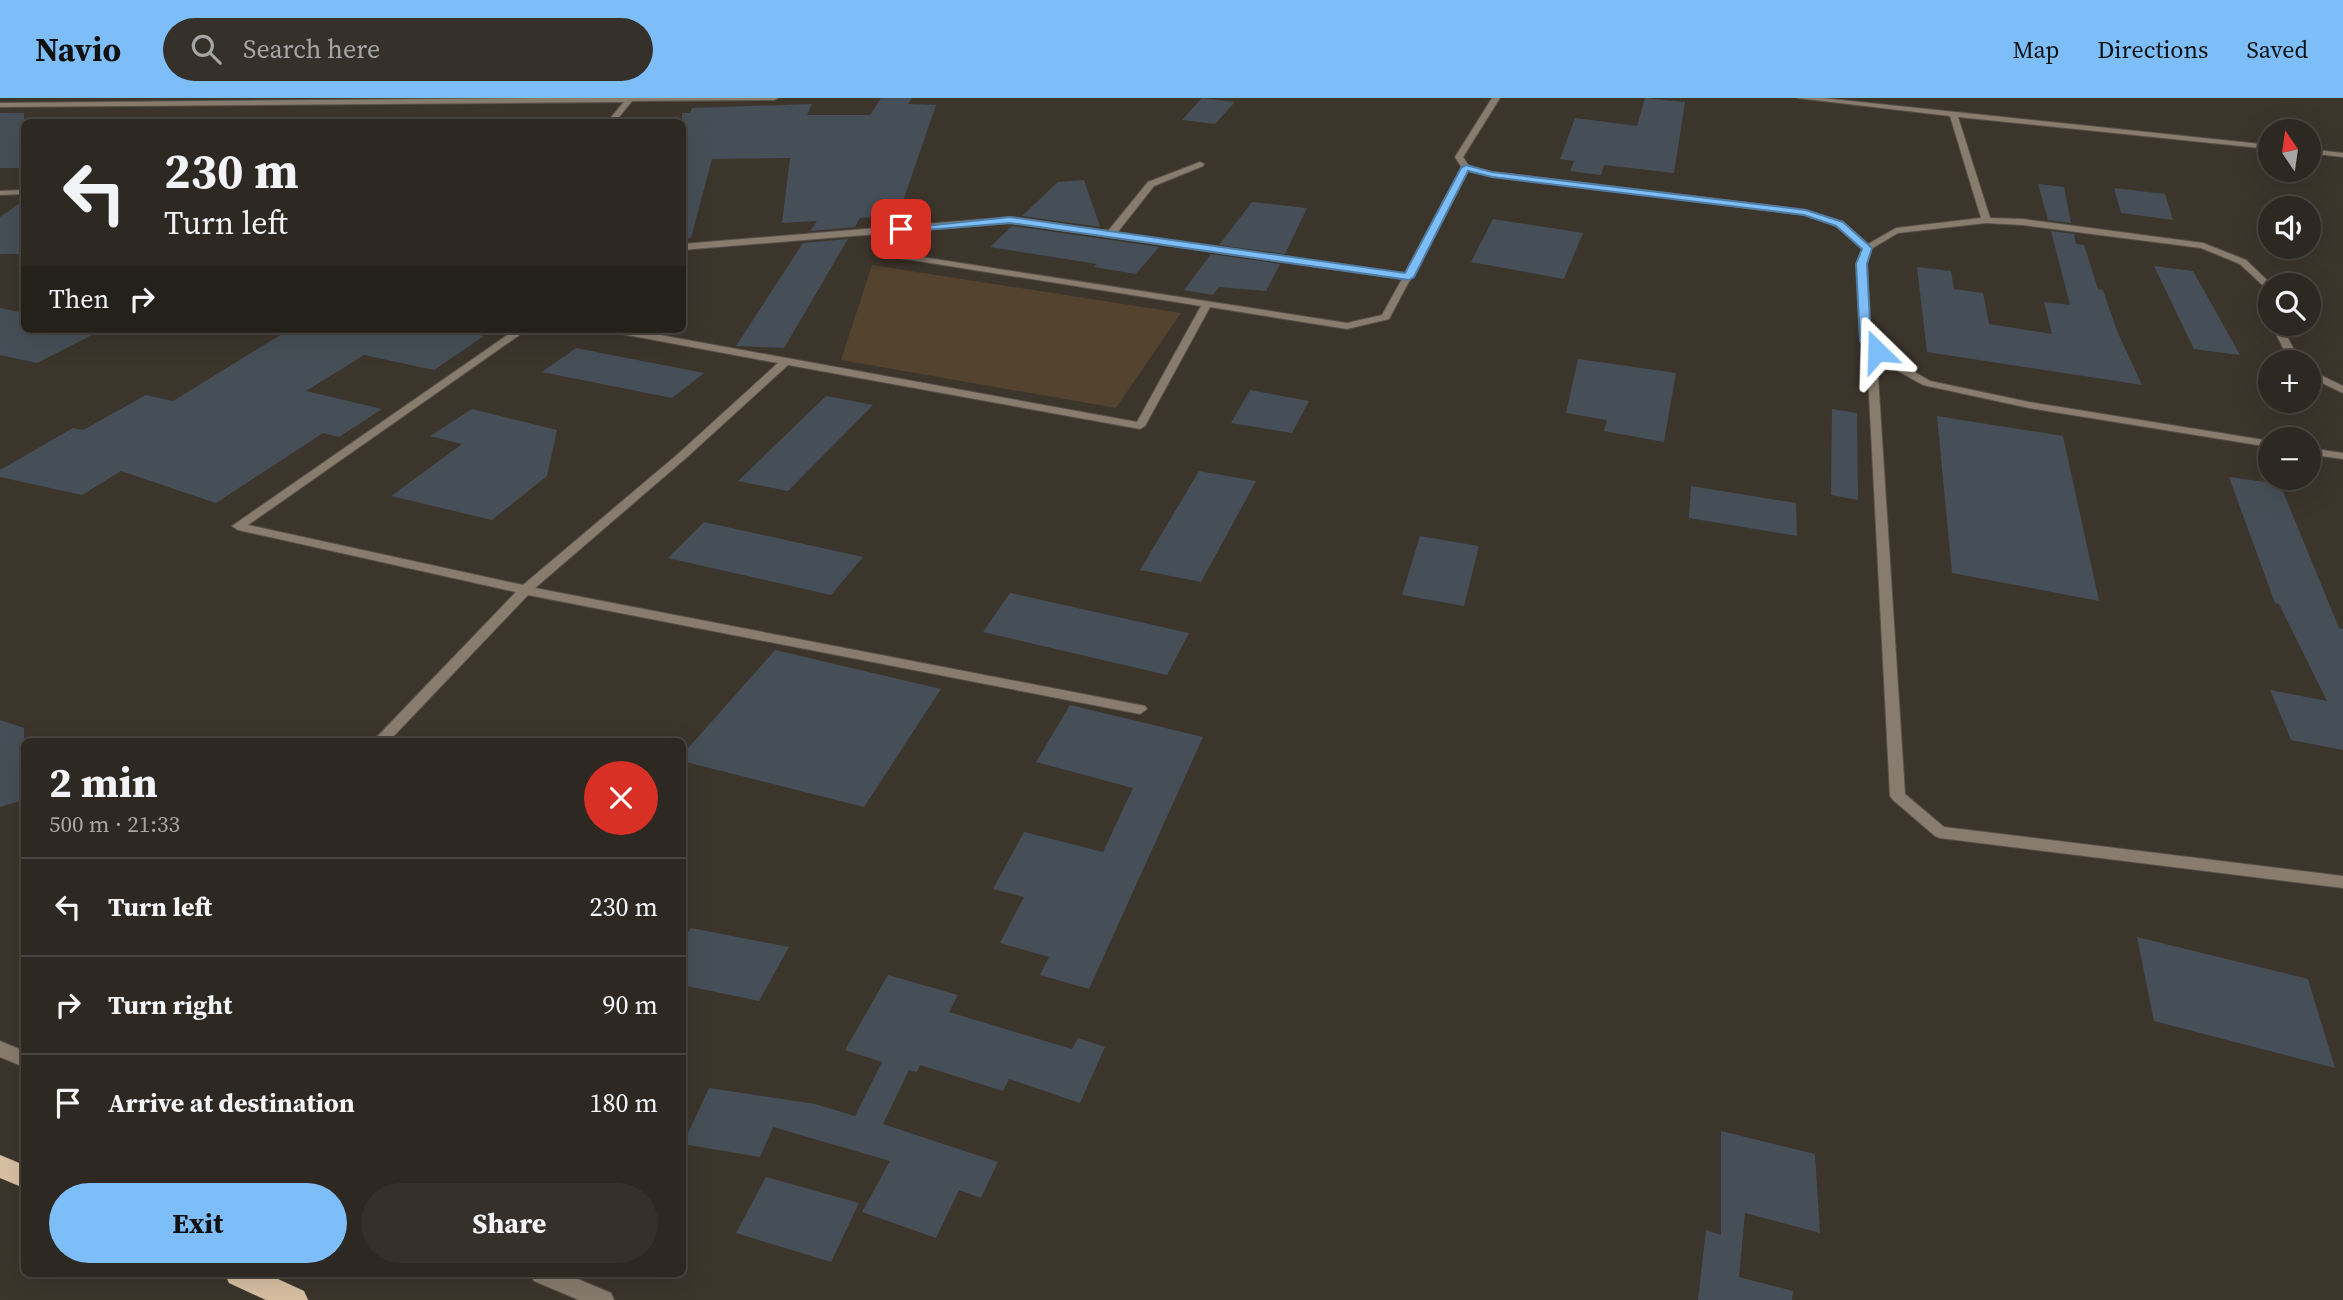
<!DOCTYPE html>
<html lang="en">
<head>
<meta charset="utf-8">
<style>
	body { margin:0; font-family:"Source Serif 4",serif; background:#35302a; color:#f1f3f6; height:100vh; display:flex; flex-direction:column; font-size:26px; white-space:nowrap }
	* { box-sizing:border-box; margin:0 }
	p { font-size:23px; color:#a7a6a5 }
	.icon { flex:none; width:38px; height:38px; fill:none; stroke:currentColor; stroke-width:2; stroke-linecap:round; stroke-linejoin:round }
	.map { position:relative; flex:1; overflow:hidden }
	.sheet { position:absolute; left:21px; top:640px; width:665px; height:539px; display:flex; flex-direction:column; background:#2d2821; border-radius:10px; box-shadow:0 7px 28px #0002,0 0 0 2px #48443f }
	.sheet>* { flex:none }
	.banner { position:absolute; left:21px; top:21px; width:665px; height:214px; border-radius:10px; box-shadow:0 7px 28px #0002,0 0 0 2px #48443f; background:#2d2821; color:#f1f3f6; overflow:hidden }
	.needle { width:46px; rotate:347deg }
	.tools { position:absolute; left:2258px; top:21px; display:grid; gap:14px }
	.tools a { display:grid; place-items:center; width:63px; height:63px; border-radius:50%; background:#2d2821; box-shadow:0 7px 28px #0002,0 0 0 2px #48443f; font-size:35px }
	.pin { position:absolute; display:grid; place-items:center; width:60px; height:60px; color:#fff; margin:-30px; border-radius:14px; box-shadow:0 4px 10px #0006 }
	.me { position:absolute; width:77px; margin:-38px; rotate:338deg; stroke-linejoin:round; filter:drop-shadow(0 0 5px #0008) }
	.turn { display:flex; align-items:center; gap:24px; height:147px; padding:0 28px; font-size:32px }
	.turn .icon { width:91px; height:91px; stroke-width:2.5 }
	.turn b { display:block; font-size:49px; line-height:60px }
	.then { display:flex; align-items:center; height:66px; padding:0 28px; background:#0003; gap:14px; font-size:26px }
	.round { display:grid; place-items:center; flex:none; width:74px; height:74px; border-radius:37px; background:#35302a }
	.headline { display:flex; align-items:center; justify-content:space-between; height:119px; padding:0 28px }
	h1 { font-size:42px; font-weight:700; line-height:52px }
	.button { display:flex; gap:14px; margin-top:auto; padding:14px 28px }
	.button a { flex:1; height:80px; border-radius:42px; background:#7dbef9; color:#111; font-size:28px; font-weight:700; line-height:80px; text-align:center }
	.button a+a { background:#35302a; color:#f1f3f6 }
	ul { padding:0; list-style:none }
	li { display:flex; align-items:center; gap:21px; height:98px; padding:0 28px; border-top:2px solid #48443f }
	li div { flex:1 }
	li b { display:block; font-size:26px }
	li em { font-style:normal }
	header { display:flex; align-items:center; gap:42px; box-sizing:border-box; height:98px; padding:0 35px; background:#7dbef9; color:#111 }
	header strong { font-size:33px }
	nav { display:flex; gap:38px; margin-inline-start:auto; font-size:24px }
	.search { width:490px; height:63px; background:#35302a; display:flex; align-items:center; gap:18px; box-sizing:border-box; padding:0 24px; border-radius:38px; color:#a7a6a5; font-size:26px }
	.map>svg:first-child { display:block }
	.green { fill:#53432f }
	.building { fill:#464f57 }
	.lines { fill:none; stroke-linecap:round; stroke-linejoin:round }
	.service-casing { stroke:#585149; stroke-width:2 }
	.minor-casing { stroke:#585149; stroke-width:2 }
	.primary-casing { stroke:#585149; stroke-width:1 }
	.service { fill:#887c6e; fill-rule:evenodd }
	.minor { fill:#887c6e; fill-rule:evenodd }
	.primary { fill:#d9c1a3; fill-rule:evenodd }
	.route { fill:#7dbef9; stroke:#517ca2; stroke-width:2 }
</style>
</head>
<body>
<header>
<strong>Navio</strong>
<div class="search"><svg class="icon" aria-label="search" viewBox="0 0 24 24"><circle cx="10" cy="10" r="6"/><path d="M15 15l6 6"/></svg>Search here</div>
<nav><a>Map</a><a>Directions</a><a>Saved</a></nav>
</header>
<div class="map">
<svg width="2343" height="1202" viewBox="0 0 2343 1202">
	<rect width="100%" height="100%" fill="#3c352c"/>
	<path class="green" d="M872 167 1181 215 1116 310 841 262Z"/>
	<g class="building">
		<path d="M881 0H912L908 6 936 7 898 118 860 120 855 129 810 133 817 123 782 125 790 60 712 61 691 140 682 139V15H690L692 10 812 6 807 17H870Z"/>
		<path d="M1202 0 1235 4 1215 26 1182 22Z"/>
		<path d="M1645 0 1685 4 1674 75 1604 67 1601 77 1570 73 1574 63 1560 61 1575 20 1637 28Z"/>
		<rect x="0" y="15" width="24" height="55"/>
		<path d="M1084 82 1100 129 1022 118 1058 84Z"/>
		<path d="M2038 86 2064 89 2071 125 2048 122Z"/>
		<path d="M2114 90 2165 96 2173 122 2121 115Z"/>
		<path d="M24 102V156H0V119Z"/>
		<path d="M1252 104 1307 110 1285 156 1219 147Z"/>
		<path d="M1493 121 1583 135 1564 181 1471 164Z"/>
		<path d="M1012 128 1159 149 1136 176 1094 169 1097 166 990 149Z"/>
		<path d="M2051 133 2074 136 2076 146 2084 147 2098 191 2103 192 2117 233 2142 287 1927 254 1917 169 1951 173 1954 191 1983 195 1989 226 2052 236 2044 204 2070 207Z"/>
		<path d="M848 141 784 250 736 248 803 145Z"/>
		<path d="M1211 156 1280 166 1266 193 1219 189 1213 197 1184 192Z"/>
		<path d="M2154 168 2193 173 2240 257 2194 251Z"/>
		<path d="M0 210 24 215V231H104L37 265 0 257Z"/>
		<path d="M290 231H448L484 238 434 272 364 257 306 293 382 311 339 339 323 335 216 405 121 373 82 397 0 379V372L73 330 83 332 146 297 173 303Z"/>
		<path d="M576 250 704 275 672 300 542 274Z"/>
		<path d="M1578 261 1676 275 1664 344 1604 333 1607 322 1566 315Z"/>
		<path d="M1250 292 1309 303 1292 335 1231 325Z"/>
		<path d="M826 298 873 307 788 393 738 383Z"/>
		<path d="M472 311 557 332 547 378 492 422 391 398 462 346 430 338Z"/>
		<path d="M1832 311 1857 315 1858 402 1831 397Z"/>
		<path d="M1937 318 2063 338 2099 503 1952 475Z"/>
		<path d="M1199 373 1256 383 1201 484 1140 472Z"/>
		<path d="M2229 379 2280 386 2339 530 2343 531V652L2291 642 2270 592 2327 603 2279 506 2275 505Z"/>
		<path d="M1691 388 1796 405 1797 438 1689 420Z"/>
		<path d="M704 424 863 459 831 497 668 460Z"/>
		<path d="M1420 438 1479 448 1464 508 1402 497Z"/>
		<path d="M1010 495 1189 535 1167 577 983 534Z"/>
		<path d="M775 552 941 591 864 709 682 663V657Z"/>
		<path d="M1070 607 1203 639 1089 891 1040 877 1049 859 1000 845 1024 799 993 791 1024 734 1103 754 1133 690 1036 664Z"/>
		<path d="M0 622 24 630V702L0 709Z"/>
		<path d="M691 830 789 849 759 903 682 887V844Z"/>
		<path d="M2137 839 2308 881 2335 970 2154 923Z"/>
		<path d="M888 877 958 897 949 914 1072 951 1078 940 1105 949 1080 1005 1009 981 1003 993 920 967 917 974 909 972 883 1026 998 1064 981 1100 959 1092 936 1140 862 1114 890 1063 773 1029 760 1059 683 1046 709 990 815 1006 855 1018 882 964 845 952Z"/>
		<path d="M1721 1033 1815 1056 1820 1135 1745 1115 1739 1179 1793 1193 1792 1202H1698L1706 1132 1721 1137Z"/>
		<path d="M766 1079 859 1105 831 1164 736 1135Z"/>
	</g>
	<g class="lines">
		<defs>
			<g id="service">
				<path d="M533 0H778L774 2 632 3 615 24H607L624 4 0 9V5Z"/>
				<path d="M1492 0H1500L1463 59 1469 68 1492 74 1806 112 1843 124 1868 146 1896 130 1981 120 1950 18 1797 0H1822L2270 47V51L1958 19 1990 120 2023 121 2203 145 2246 162 2272 187 2270 194 2240 166 2201 150 2023 127 1986 125 1898 135 1871 151 1867 165 1870 242 1892 261 1930 283 2029 304 2270 343V349L2029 310 1923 287 1889 268 1878 278 1905 696 1944 729 2343 778V790L1940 740 1935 738 1893 702 1890 698 1868 277 1882 263 1860 243 1857 165 1862 151 1837 128 1805 117 1492 78 1468 73 1389 221 1347 231 1210 209 1145 328 1140 331 788 267 686 360 535 490 1145 608 1147 611 1140 616 528 497 388 644H372L516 494 238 432 232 428 516 231H528L248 427 523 487 678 356 778 265 611 234 606 231H627L1137 324 1201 208 899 160 894 157 896 155 1347 225 1382 217 1402 181 1010 125 682 152V146L1010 119 1108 133 1148 84 1200 64 1204 66 1203 68 1154 88 1117 135 1405 176 1462 70 1455 59Z"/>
				<path d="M2308 51 2343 55V59L2308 55Z"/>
				<path d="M24 92V96L0 97V93Z"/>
				<path d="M2271 226H2281L2300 264H2290Z"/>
				<path d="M2308 271 2343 288V295L2308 278Z"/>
				<path d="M2308 350 2343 355V361L2308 356Z"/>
			</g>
			<g id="minor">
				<path d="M0 943 24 953V969L0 959Z"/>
				<path d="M531 1176H566L611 1195 614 1202H579L534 1183Z"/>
			</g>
			<g id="primary">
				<path d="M0 1057 24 1067V1090L0 1080Z"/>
				<path d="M225 1176H267L304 1193 308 1202H266L229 1185Z"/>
			</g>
		</defs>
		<use href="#service" class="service-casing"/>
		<use href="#minor" class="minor-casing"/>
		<use href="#primary" class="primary-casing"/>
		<use href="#service" class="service"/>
		<use href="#minor" class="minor"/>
		<use href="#primary" class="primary"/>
	</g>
	<path class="route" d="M1466 67 1492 74 1806 112 1843 124 1872 150 1867 166 1871 242 1882 253 1873 256 1860 243 1856 166 1862 151 1836 128 1804 117 1492 79 1468 73 1414 179 1409 182 1010 125 901 134 896 131 1010 119 1405 175 1461 70Z"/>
</svg>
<div class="tools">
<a><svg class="needle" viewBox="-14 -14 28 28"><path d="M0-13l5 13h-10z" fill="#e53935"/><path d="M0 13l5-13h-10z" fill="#a7a6a5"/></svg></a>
<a><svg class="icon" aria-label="sound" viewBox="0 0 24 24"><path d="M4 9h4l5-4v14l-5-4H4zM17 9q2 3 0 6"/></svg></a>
<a><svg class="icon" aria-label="search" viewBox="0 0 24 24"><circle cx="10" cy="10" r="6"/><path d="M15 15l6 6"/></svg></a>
<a>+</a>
<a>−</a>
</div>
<div class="pin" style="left:901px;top:131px;background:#d93025"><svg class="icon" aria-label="arrive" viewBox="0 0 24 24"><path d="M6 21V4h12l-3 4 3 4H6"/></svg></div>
<svg class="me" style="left:1877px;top:253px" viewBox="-20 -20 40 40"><path d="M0-17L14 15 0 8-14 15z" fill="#7dbef9" stroke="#fff" stroke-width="4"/></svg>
<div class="banner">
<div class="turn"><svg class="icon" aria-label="left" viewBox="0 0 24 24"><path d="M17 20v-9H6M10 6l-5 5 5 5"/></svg><div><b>230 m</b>Turn left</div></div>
<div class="then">Then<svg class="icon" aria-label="right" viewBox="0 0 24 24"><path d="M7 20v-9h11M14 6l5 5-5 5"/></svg></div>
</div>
<section class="sheet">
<div class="headline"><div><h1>2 min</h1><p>500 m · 21:33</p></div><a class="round" style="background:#d93025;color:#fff"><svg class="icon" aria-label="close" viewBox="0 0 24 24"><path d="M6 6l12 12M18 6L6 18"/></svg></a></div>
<ul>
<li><svg class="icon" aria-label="left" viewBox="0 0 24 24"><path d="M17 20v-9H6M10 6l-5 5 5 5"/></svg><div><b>Turn left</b></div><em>230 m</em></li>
<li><svg class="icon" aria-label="right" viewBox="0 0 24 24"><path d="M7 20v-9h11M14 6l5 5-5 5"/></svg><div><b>Turn right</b></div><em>90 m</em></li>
<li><svg class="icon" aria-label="arrive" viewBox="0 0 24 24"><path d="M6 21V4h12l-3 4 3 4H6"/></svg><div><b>Arrive at destination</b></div><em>180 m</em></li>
</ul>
<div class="button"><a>Exit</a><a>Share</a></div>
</section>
</div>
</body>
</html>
